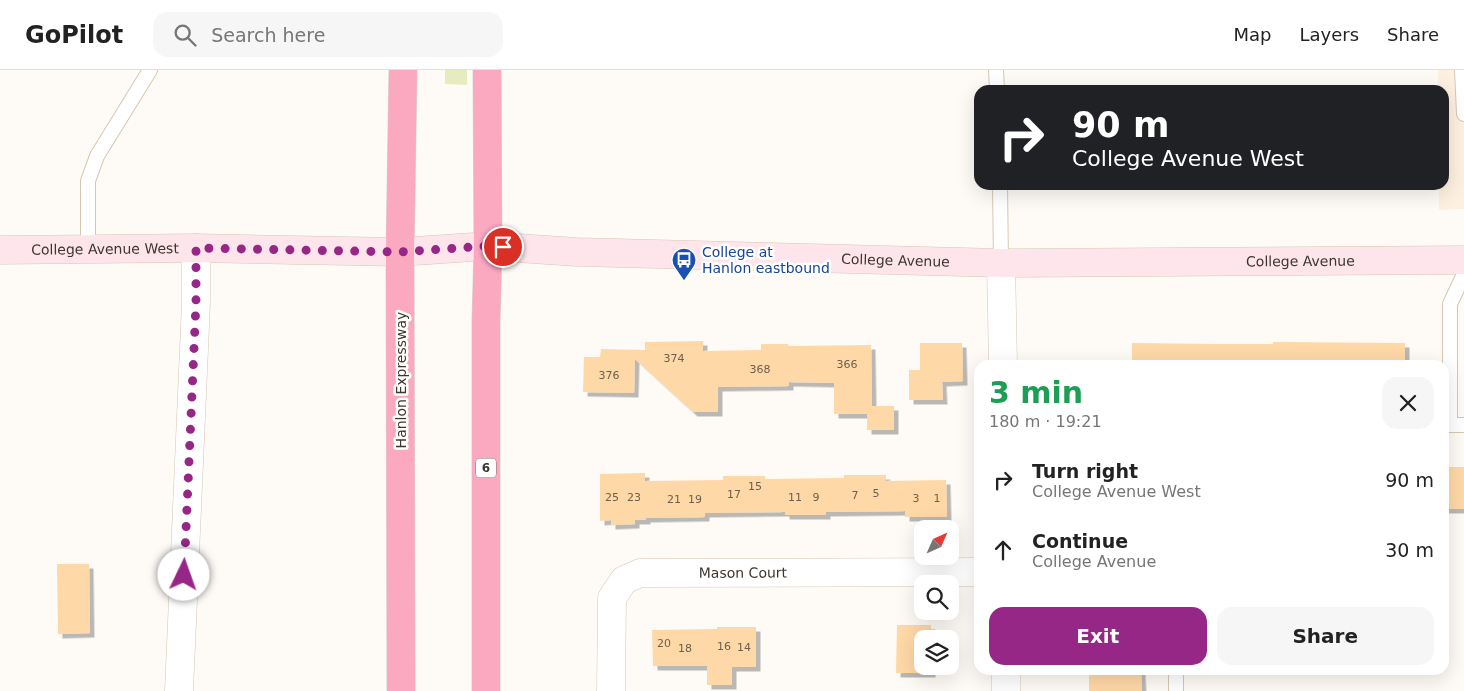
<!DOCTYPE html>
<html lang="en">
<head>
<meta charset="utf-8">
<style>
	body { margin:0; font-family:"DejaVu Sans",sans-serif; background:#f6f6f6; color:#222; height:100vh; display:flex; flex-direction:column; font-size:19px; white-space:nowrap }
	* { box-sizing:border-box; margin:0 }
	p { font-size:16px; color:#767676 }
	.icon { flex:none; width:28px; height:28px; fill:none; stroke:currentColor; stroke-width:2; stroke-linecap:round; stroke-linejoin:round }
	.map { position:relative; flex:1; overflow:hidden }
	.panel { position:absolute; left:974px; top:290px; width:475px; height:315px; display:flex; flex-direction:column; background:#fff; border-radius:15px; box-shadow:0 5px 20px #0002 }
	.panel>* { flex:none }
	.top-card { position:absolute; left:974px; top:15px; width:475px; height:105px; border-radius:15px; box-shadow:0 5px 20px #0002; background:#202124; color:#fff; overflow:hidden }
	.needle { width:32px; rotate:45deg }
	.tools { position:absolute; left:914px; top:450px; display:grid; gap:10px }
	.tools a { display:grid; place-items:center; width:45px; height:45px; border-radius:10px; background:#fff; box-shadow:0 5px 20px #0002; font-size:25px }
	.pin { position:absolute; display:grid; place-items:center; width:42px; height:42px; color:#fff; margin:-21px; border:2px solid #fff; border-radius:50%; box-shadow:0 1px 5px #0007 }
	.me { position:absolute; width:55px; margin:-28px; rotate:3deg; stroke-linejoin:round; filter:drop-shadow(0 0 4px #0008) }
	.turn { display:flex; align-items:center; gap:18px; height:105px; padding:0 15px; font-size:22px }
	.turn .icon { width:65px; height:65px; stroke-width:2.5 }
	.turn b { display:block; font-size:35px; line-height:42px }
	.round { display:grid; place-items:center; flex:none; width:52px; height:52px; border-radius:15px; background:#f6f6f6 }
	.overview { display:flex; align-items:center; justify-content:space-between; height:85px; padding:0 15px }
	h1 { font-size:30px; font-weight:800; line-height:38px; color:#1e9e55 }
	.primary-button { display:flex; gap:10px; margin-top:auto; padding:10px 15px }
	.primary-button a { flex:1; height:58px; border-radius:15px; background:#972787; color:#fff; font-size:20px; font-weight:800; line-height:58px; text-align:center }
	.primary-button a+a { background:#f6f6f6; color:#222 }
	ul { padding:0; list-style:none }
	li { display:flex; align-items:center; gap:15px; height:70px; padding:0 15px }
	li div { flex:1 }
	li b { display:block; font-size:19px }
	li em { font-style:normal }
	header { display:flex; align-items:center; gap:30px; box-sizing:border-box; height:70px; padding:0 25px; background:#fff; border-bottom:1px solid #e0e0e0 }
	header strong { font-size:24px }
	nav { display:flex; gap:28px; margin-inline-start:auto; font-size:18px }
	.search { width:350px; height:45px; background:#f6f6f6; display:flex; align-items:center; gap:12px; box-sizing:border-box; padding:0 18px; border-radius:15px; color:#767676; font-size:19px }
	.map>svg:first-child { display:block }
	.built { fill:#fdf0e0 }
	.green { fill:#e6ecbf }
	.building { fill:#ffd8a7; filter:url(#shadow) }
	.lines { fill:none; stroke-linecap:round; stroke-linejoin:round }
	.lane-casing { stroke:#d6c7b3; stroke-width:16 }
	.street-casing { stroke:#d6c7b3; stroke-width:29 }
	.secondary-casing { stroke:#d6c7b3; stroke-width:29 }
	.highway-casing { stroke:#d8d7d5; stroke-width:29 }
	.lane { stroke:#fff; stroke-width:14 }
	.street { stroke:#fff; stroke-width:28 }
	.secondary { stroke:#fee5ec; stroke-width:28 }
	.highway { stroke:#fba8c1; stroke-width:28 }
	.route { stroke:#972787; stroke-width:9; stroke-dasharray:0 16.2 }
	.labels { text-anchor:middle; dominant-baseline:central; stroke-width:5; stroke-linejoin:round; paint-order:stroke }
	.number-label { font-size:11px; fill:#6e5e4d }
	.shield { fill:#fff; stroke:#77726d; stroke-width:1 }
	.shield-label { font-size:12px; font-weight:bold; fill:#3d362f }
	.street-label { font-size:14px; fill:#3d362f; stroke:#fff }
	.transit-label { font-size:14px; fill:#164399; stroke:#fff; text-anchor:start }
</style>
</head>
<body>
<header>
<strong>GoPilot</strong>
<div class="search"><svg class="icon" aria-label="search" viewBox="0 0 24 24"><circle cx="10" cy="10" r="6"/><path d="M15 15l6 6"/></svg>Search here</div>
<nav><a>Map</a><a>Layers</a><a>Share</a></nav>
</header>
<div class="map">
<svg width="1464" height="621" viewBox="0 0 1464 621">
	<defs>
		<filter id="shadow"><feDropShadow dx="4.5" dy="4.5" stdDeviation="0" flood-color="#0004"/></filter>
	</defs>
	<rect width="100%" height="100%" fill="#fefbf7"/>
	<path class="built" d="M1438 0H1464V139L1439 140V115H1444V20H1438Z"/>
	<path class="green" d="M445 0H467V15L445 14Z"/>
	<g class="building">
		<path d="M703 271V281L761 280V274H788L789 276 871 275 872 336H894V360H867V344H834V313L789 312V316L718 317V342H693L635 289 634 323 583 322 584 287H600L601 279 645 280V272Z"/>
		<path d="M1273 272 1405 273V295H1132V273L1220 274H1273Z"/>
		<path d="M920 273H962L963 311 942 312 943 330H909V300H920Z"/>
		<rect x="1444" y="397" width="20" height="42"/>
		<path d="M645 403V411L723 410V406H765V409L844 408V405H886V411L946 410 947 447H905V441L826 442V445H785V442L705 443V447L646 448V450H635V454L611 455V450L600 451V404Z"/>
		<path d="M57 494H89L90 563 58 564Z"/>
		<path d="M897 555H931V569H922V596H931V603H896Z"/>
		<path d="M717 557H756V597H732V615H707V596H653L652 560 717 559Z"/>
		<path d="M1089 600H1141L1142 621H1089Z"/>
	</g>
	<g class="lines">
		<defs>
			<g id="lane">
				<path d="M996 0 997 20"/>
				<path d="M1462 0 1464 44"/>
				<path d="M1000 115 1001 193"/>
				<path d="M88 179V111L97 86 150 0"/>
				<path d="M1450 354V234L1464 204"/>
				<path d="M1444 355H1464"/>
				<path d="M1176 600V621"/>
			</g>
			<g id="street">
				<path d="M1001 193 1003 295"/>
				<path d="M1006 600V621"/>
				<path d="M179 621 196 233V178"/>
				<path id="s1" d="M611 621 612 528 624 510 640 503 979 502"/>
			</g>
			<g id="secondary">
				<path id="s2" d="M0 180 196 178 400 182 488 176 577 182 1001 193 1464 190"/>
			</g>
			<g id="highway">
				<path d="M401 621 400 182 403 0"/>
				<path d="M486 621V252L488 176 487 0"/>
			</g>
		</defs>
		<use href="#lane" class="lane-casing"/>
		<use href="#street" class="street-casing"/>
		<use href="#secondary" class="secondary-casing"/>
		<use href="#highway" class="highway-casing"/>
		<use href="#lane" class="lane"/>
		<use href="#street" class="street"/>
		<use href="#secondary" class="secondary"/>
		<use href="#highway" class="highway"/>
	</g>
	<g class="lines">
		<path class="route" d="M184 505 196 233V178L400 182 488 176 503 177"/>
	</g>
	<defs>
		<symbol id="bus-pin" viewBox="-11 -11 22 30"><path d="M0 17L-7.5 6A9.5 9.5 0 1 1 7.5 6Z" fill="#1a4fb4" stroke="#fff"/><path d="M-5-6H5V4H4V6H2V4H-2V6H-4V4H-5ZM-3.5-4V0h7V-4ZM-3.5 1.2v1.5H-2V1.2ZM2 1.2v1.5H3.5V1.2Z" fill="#fff"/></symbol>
	</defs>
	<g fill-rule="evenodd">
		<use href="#bus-pin" x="670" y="176" width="28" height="38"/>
	</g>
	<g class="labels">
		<g class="number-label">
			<text x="674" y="288">374</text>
			<text x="847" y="294">366</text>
			<text x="760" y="299">368</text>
			<text x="609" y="305">376</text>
			<text x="755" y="416">15</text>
			<text x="876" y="423">5</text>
			<text x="734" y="424">17</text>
			<text x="855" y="425">7</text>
			<text x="612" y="427">25</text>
			<text x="634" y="427">23</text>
			<text x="795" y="427">11</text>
			<text x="816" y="427">9</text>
			<text x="916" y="428">3</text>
			<text x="937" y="428">1</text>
			<text x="674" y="429">21</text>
			<text x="695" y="429">19</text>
			<text x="664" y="573">20</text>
			<text x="724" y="576">16</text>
			<text x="744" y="577">14</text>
			<text x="685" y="578">18</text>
		</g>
		<rect class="shield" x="476" y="388.5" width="20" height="19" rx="4"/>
		<g class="shield-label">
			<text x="486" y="398">6</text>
		</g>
		<g class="street-label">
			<text stroke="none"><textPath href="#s2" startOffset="105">College Avenue West</textPath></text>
			<text stroke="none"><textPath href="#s2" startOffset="896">College Avenue</textPath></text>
			<text stroke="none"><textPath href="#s2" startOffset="1301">College Avenue</textPath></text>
			<text transform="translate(401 310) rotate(-90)">Hanlon Expressway</text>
			<text stroke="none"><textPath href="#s1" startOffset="235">Mason Court</textPath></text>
		</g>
		<g class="transit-label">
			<text x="702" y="182">College at<tspan x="702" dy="16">Hanlon eastbound</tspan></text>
		</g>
	</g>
</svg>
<div class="tools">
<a><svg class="needle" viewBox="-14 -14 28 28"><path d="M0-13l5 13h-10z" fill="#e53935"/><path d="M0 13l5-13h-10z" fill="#767676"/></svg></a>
<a><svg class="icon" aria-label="search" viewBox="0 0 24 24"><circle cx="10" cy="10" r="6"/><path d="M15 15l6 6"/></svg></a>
<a><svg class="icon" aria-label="layers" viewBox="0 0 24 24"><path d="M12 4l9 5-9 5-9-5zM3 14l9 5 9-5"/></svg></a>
</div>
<div class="pin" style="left:503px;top:177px;background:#d93025"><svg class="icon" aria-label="arrive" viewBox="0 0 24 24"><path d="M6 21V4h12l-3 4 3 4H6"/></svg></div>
<svg class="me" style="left:184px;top:505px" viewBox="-20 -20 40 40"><circle r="19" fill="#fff"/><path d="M0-13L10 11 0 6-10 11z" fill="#972787"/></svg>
<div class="top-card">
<div class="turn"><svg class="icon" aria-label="right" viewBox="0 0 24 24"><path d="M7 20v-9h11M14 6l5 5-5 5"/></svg><div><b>90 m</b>College Avenue West</div></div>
</div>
<section class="panel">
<div class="overview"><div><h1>3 min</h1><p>180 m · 19:21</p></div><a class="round"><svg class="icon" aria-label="close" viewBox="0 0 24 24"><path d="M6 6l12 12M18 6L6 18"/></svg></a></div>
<ul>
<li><svg class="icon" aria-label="right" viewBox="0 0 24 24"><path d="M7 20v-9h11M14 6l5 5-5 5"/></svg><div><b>Turn right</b><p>College Avenue West</p></div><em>90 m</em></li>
<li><svg class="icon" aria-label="ahead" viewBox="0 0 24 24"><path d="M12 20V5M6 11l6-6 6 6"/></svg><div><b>Continue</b><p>College Avenue</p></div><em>30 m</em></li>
</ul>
<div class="primary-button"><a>Exit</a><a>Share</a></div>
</section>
</div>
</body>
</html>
